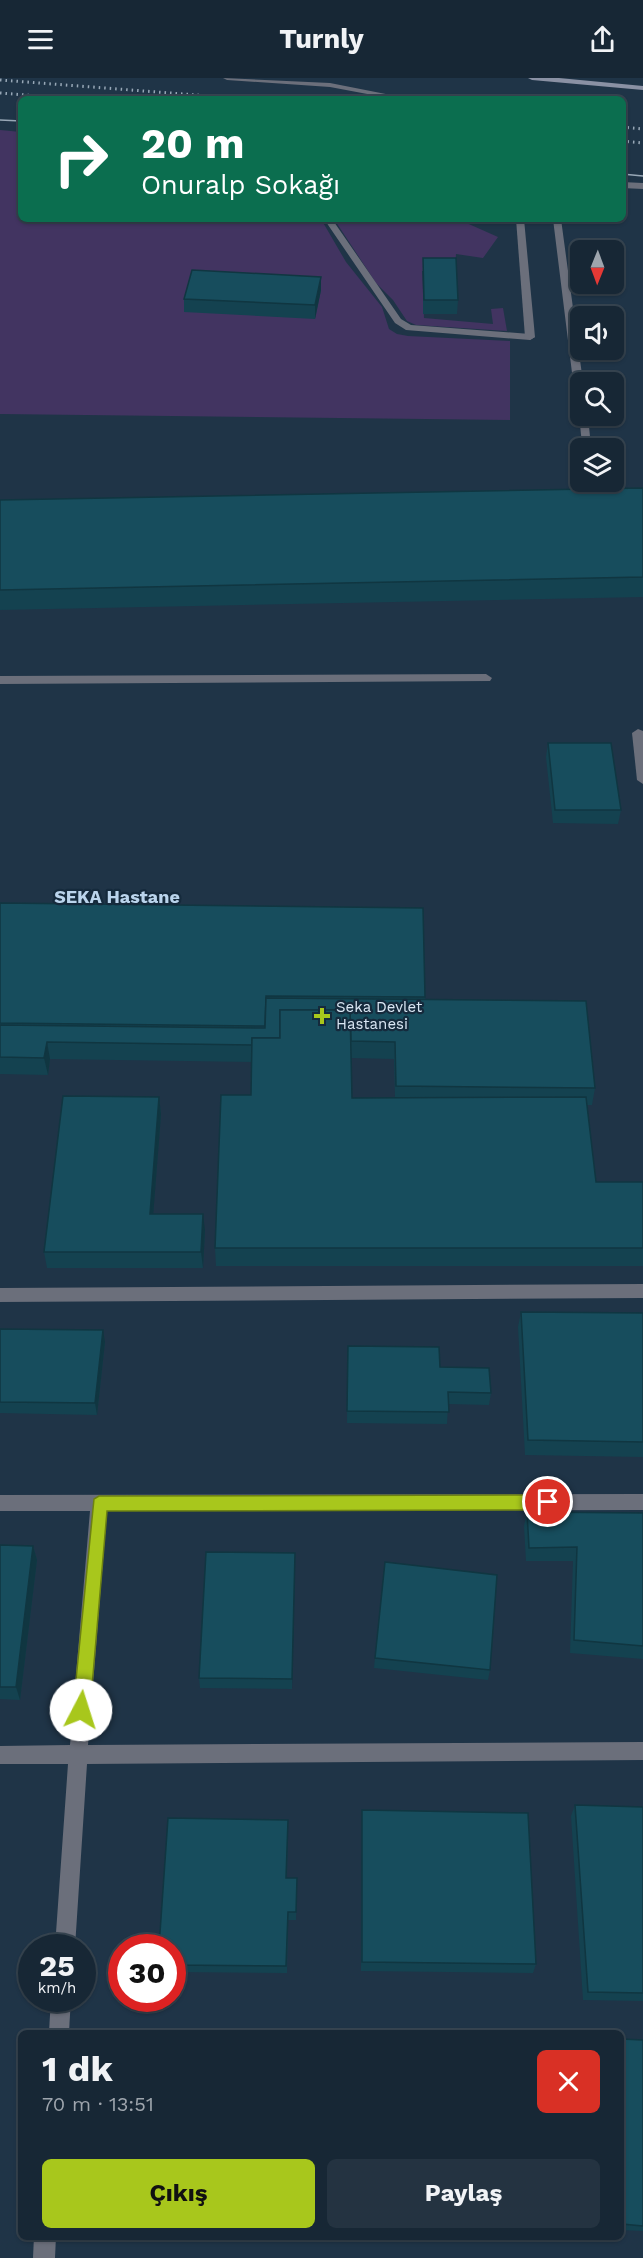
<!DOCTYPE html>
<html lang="tr">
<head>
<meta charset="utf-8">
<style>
	body { margin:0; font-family:"Work Sans",sans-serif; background:#243341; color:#f1f3f6; height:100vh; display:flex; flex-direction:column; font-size:22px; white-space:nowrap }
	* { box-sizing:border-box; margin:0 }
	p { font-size:20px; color:#9ea5ad }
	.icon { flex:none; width:33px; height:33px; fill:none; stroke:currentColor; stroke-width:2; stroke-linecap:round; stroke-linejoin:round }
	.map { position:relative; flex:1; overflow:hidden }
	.sheet { position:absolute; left:18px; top:1952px; width:606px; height:210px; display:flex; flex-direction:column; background:#172735; border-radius:9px; box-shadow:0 2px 4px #0004,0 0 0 2px #364450 }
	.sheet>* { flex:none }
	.top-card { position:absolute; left:18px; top:18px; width:608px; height:126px; border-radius:9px; box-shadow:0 2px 4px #0004,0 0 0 2px #364450; background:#0b6e4f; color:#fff; overflow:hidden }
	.needle { width:39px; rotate:181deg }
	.fabs { position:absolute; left:570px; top:162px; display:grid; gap:12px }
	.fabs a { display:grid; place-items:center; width:54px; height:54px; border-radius:9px; background:#172735; box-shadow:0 2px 4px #0004,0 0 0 2px #364450; font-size:30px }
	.speed { position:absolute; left:18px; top:1856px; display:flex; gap:12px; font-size:30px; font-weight:700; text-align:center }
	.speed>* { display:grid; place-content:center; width:78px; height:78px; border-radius:50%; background:#172735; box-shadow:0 2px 4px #0004,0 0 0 2px #364450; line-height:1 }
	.speed small { font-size:15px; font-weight:400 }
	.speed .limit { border:9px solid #d22; background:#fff; color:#111 }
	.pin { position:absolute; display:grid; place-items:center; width:51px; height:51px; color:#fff; margin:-26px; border:3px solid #fff; border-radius:50%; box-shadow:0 2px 6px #0007 }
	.me { position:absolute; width:66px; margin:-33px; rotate:5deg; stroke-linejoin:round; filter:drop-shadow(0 0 4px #0008) }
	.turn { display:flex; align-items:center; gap:21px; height:126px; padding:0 24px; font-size:27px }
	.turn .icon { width:78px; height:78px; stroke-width:2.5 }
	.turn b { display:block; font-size:42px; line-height:51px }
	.round { display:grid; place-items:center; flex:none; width:63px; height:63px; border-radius:9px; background:#243341 }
	.headline { display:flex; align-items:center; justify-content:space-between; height:102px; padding:0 24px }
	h1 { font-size:36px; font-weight:700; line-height:45px }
	.action { display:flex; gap:12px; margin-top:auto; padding:12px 24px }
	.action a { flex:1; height:69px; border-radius:9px; background:#a8c71c; color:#111; font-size:24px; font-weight:700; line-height:69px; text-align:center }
	.action a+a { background:#243341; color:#f1f3f6 }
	header { display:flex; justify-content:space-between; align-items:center; height:78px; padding:0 24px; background:#172735; font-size:27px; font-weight:700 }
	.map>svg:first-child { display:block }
	.green { fill:#423461 }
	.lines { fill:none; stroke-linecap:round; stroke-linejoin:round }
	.lane { fill:#6b6f7b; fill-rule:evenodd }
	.street { fill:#6b6f7b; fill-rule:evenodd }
	.secondary { fill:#8a91a4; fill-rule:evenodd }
	.tram { stroke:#98a8b7; stroke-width:1.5 }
	.rail { stroke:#98a8b7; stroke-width:3; stroke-dasharray:1.5 4; stroke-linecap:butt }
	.wall { fill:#144250; fill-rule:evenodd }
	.shaded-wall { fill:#103641 }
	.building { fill:#174d5d; stroke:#103641; stroke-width:1.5 }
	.route { fill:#a8c71c; stroke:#6d8112; stroke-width:1.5 }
	.poi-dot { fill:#a8c71c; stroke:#152a3c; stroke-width:2 }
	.labels { text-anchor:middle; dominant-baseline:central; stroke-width:4.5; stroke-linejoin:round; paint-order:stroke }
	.poi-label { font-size:15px; fill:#dae7f4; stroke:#152a3c; text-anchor:start }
	.quarter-label { font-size:18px; font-weight:bold; fill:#bad4ec; stroke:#152a3c }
</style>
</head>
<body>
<header><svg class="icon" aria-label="menu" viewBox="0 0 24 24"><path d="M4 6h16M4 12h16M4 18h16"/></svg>Turnly<svg class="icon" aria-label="share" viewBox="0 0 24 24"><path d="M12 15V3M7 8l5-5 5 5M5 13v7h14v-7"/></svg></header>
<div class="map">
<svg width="643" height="2180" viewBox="0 0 643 2180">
	<rect width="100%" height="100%" fill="#1f3447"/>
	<g class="green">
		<path d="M0 52 21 54V141H321L346 184 382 229 389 251 397 256 408 258 510 263V342L0 336Z"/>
		<path d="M334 141H431L462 143 498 159 483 180 456 176 455 193H422L424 240 493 246 491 231 503 230 507 253 416 247 407 243 393 222 376 205Z"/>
	</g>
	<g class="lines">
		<path class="lane" d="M324 141H332L401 241 411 247 530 256 535 259 530 262 406 252 395 245Z"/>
		<g class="street">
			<path d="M223 0 330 5 411 21H394L330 9 227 2Z"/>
			<path d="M622 104 643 105V111L622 110Z"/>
			<path d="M516 141H524L535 259 530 262 525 259Z"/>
			<path d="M553 141H561L583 304H580V322L575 319Z"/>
			<path d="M579 336 588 338 591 369 582 367Z"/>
			<path d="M486 596 492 600 490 603 0 606V598Z"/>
			<path d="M638 651 643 653V706L637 702 632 655Z"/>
			<path d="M643 1206V1220L0 1224V1210Z"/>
			<path d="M643 1416V1432L107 1433 88 1667 643 1664V1682L87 1686 75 1869H55L68 1686H0V1668L70 1667 90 1433H0V1417Z"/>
			<path d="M51 1920H71L69 1954H49Z"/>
			<path d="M34 2158H56L55 2180H33Z"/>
		</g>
		<path class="secondary" d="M528 0H559L643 8V12L532 2Z"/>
		<g class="tram">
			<path d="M0 42 21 43"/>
			<path d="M622 96 643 98"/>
		</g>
		<g class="rail">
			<path d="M0 2 249 21"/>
			<path d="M0 15 76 21"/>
			<path d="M622 49 643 51"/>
			<path d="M622 63 643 65"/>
		</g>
	</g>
	<g class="wall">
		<path d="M431 141H463L462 143Z"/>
		<path d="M423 180 458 222 457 236H423Z"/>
		<path d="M321 212 315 241 184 234V221Z"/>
		<path d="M643 410V519L0 532V422Z"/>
		<path d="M548 665 621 732 618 746 553 745 546 679Z"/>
		<path d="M0 825 423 830 425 922 595 1010 592 1027H587L596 1104H643V1188H216L215 1170 251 1017 252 984 50 981 48 997 0 996ZM351 980 394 981 395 1019 352 1020Z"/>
		<path d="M159 1019 161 1036 153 1136 205 1152 203 1190H47L44 1174Z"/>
		<path d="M521 1234 643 1235V1379L525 1377 518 1249Z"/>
		<path d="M0 1251 105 1264 97 1337 0 1335Z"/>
		<path d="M348 1268 440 1289 491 1315 489 1327 448 1326 447 1346 347 1345Z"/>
		<path d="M527 1434 643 1435V1581L570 1575 573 1483H526L524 1448Z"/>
		<path d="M0 1467 33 1468 37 1482 20 1622 0 1621Z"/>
		<path d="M295 1486 292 1611 200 1610 199 1600Z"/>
		<path d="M375 1580 490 1592 488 1602 374 1590Z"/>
		<path d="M575 1727 643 1729V1923L583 1922 571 1738Z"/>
		<path d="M362 1732 536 1886 533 1895 361 1893Z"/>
		<path d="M288 1742 287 1800H297V1808L296 1842H288L287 1895 172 1894V1869Z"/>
		<path d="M621 1961 643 1962V2153L621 2152Z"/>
	</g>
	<g class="shaded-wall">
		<path d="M321 199V212L315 241V227Z"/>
		<path d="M47 964 50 981 48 997 44 980Z"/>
		<path d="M159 1019 161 1036 152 1152 150 1136Z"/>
		<path d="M203 1136 205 1152 203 1190 201 1174Z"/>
		<path d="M103 1252 105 1264 97 1337 95 1325Z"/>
		<path d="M33 1468 37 1482 20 1622 16 1609Z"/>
		<path d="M295 1475V1486L292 1611V1601Z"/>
	</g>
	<g class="building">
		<path d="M423 180H456L458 222H424Z"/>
		<path d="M192 192 321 199 315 227 184 221Z"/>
		<path d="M643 410V499L0 512V422Z"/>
		<path d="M548 665H611L621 732H555Z"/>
		<path d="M0 825 423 830 425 919 266 918 265 948 0 945Z"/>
		<path d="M266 920 586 923 595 1010 396 1008 395 964 351 963 350 932H280V960H252V967L47 964 44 980 0 979V947L265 950Z"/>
		<path d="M280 932H350L352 1020 586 1019 596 1104H643V1170H215L221 1017H251L252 960H280Z"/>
		<path d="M63 1018 159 1019 150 1136H203L201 1174H44Z"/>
		<path d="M521 1234 643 1235V1364L528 1362Z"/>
		<path d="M0 1251 103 1252 95 1325 0 1324Z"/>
		<path d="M348 1268 439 1269 440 1289 489 1290 491 1315 448 1314 449 1334 347 1333Z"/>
		<path d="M527 1434 643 1435V1568L574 1562 577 1469 529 1470Z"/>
		<path d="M0 1467 33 1468 16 1609H0Z"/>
		<path d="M206 1474 295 1475 292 1601 199 1600Z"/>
		<path d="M385 1484 497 1497 490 1592 375 1580Z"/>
		<path d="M575 1727 643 1729V1915L588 1914Z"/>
		<path d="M362 1732 528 1735 536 1886 362 1884Z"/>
		<path d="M168 1740 288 1742 286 1800H297L296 1834H288L286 1888 172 1887V1869H159Z"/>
		<path d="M621 1961 643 1962V2148L622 2146 621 2123Z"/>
	</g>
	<path class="route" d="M548 1417 554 1419 556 1424 554 1429 548 1432 107 1433 90 1632 87 1638 81 1641 76 1638 73 1632 94 1421 99 1418Z"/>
	<path class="poi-dot" d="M319 929h6v6h6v6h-6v6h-6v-6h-6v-6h6z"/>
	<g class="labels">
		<g class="poi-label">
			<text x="336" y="929">Seka Devlet<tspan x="336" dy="17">Hastanesi</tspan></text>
		</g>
		<g class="quarter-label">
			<text x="117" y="818">SEKA Hastane</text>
		</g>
	</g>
</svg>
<div class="fabs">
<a><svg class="needle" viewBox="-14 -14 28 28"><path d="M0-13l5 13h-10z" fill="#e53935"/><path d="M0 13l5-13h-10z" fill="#9ea5ad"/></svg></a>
<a><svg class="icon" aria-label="sound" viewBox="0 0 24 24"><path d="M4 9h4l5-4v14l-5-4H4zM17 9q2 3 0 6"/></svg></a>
<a><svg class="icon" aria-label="search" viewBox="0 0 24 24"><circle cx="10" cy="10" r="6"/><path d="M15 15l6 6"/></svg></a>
<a><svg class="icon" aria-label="layers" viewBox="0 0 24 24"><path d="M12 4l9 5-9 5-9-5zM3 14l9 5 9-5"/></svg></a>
</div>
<div class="speed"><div>25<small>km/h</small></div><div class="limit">30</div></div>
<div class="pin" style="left:548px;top:1424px;background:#d93025"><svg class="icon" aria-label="arrive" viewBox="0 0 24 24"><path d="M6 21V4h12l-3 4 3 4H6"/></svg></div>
<svg class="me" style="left:81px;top:1632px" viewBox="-20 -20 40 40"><circle r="19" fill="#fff"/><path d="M0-13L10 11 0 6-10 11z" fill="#a8c71c"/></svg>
<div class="top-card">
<div class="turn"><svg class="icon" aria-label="right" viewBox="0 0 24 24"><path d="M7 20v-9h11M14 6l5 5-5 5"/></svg><div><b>20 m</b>Onuralp Sokağı</div></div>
</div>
<section class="sheet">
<div class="headline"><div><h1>1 dk</h1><p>70 m · 13:51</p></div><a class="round" style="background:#d93025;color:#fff"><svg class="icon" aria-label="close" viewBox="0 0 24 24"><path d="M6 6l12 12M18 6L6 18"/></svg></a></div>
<div class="action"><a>Çıkış</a><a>Paylaş</a></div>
</section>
</div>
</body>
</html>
